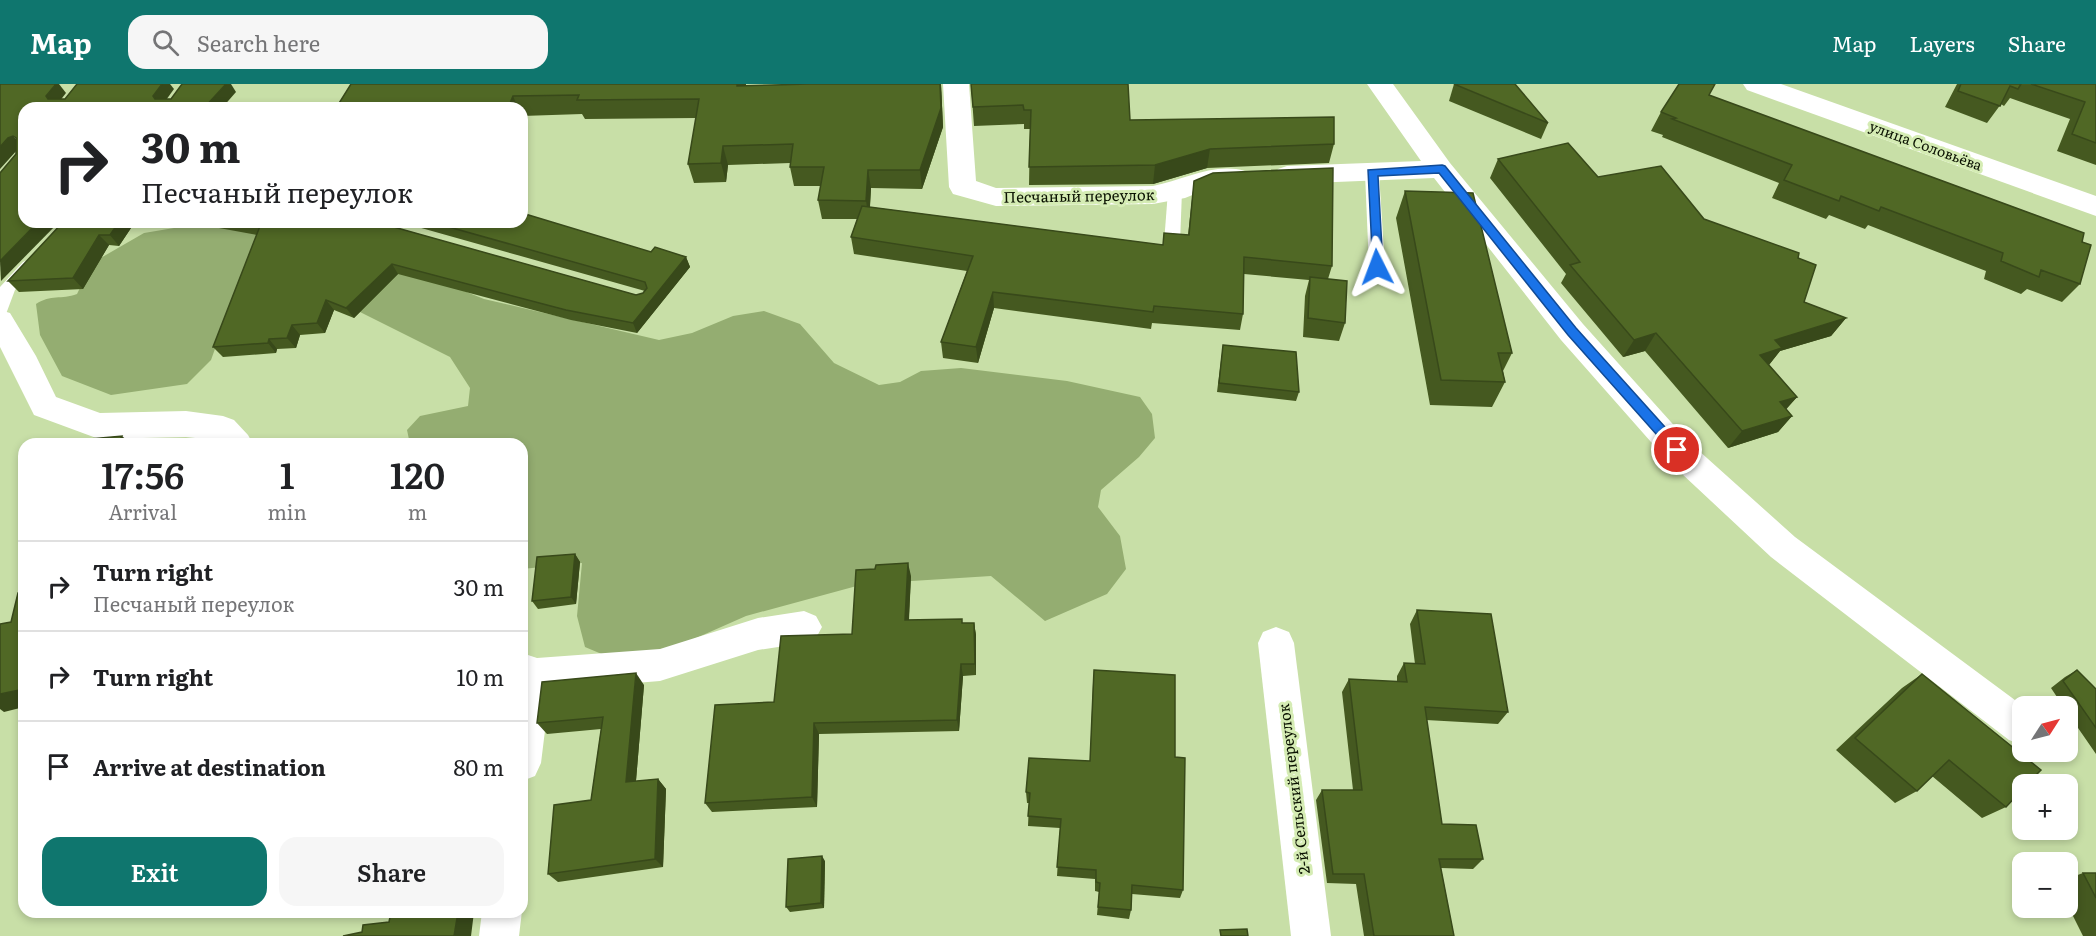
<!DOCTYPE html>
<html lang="en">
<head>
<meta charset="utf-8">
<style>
	body { margin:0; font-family:Literata,serif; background:#f6f6f6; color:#202124; height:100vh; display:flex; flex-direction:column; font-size:22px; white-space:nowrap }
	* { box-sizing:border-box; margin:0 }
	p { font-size:20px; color:#757577 }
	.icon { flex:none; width:33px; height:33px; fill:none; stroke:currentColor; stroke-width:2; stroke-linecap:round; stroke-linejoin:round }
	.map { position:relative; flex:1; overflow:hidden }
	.details { position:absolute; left:18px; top:354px; width:510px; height:480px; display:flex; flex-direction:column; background:#fff; border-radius:18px; box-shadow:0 3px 9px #0003 }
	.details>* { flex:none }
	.guide { position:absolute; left:18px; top:18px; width:510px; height:126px; border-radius:18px; box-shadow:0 3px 9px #0003; background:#fff; color:#202124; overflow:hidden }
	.needle { width:39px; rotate:54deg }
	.tools { position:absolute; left:2012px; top:612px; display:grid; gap:12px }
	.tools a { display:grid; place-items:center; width:66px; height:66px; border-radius:12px; background:#fff; box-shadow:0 3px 9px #0003; font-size:30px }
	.pin { position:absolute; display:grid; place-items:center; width:51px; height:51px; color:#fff; margin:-26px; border:3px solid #fff; border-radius:50%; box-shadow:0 2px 6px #0007 }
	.me { position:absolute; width:66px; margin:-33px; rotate:357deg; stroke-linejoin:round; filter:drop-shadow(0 0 4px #0008) }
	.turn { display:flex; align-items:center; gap:21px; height:126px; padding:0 24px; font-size:27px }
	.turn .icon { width:78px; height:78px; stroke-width:2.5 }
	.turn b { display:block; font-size:42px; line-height:51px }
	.eta { display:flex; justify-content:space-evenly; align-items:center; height:102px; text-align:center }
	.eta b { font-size:36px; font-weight:600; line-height:42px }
	.action { display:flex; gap:12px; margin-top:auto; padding:12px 24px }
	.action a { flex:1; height:69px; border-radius:18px; background:#0f766e; color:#fff; font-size:24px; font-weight:600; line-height:69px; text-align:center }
	.action a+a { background:#f6f6f6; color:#202124 }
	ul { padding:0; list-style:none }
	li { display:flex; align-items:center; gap:18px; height:90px; padding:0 24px; border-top:2px solid #e0e0e0 }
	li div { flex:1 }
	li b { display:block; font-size:22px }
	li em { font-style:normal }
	header { display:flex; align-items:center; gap:36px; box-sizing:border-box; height:84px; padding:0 30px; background:#0f766e; color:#fff }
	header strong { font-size:28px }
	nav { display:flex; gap:33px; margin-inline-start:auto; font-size:21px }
	.search { width:420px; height:54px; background:#f6f6f6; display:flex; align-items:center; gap:15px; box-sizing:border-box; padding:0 21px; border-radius:18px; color:#757577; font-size:22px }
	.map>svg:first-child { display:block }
	.green { fill:#94ad71 }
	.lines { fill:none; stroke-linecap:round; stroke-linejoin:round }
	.lane { fill:#fff; fill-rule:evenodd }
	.street { fill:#fff; fill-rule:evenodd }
	.wall { fill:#455920 }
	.shaded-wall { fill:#38491a }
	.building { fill:#506825; stroke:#38491a; stroke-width:1.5 }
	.route { fill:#1a73e8; stroke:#114b97; stroke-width:1.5 }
	.labels { text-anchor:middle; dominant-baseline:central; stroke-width:6; stroke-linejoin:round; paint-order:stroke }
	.far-street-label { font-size:14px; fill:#0a1101; stroke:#d5ecb4 }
	.street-label { font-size:15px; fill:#0a1101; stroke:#d5ecb4 }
</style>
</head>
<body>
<header>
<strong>Map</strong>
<div class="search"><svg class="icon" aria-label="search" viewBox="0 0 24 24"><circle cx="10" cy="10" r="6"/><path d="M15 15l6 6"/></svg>Search here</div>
<nav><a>Map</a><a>Layers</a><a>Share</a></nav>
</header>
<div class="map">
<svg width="2096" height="852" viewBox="0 0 2096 852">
	<rect width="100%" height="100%" fill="#c8dfa7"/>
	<path class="green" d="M210 138 343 158 484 215 659 256 692 249 733 232 764 227 800 240 834 279 879 301 900 298 921 287 961 284 1067 297 1140 313 1152 330 1155 354 1139 373 1101 406 1098 423 1120 452 1126 485 1107 510 1045 537 991 492 864 500 746 532 669 566 604 571 585 563 577 532 582 479 522 485V360H410L407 346 420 332 468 322 470 304 450 273 328 212 230 223 211 276 187 300 111 311 62 292 40 251 36 220C51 210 61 216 77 210L92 179 144 149Z"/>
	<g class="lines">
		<g class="lane">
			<path d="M1372 84 1379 89 1385 183 1382 187H1372L1369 183 1365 89Z"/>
			<path d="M1175 102 1182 107 1180 159 1177 163H1167L1164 159 1168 107Z"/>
			<path d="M28 176 33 178 36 182 15 206 6 230 0 232V203L23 178Z"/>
		</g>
		<g class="street">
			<path d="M943 0H969L976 97 996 104 1153 102C1184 96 1214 78 1245 87L1249 93 1245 99 1210 104 1185 114 1153 120 996 122 953 110 949 103Z"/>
			<path d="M1367 0H1393L1450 79 1583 240 1688 357 1795 453 2023 622 2022 661 2009 656 1771 473 1666 375 1561 256 1434 94 1287 100 1278 97 1274 91 1278 85 1287 82 1421 77Z"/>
			<path d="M1743 0H1781L2096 112V132L1747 6Z"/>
			<path d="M0 226 10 229 36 272 56 313 100 329 186 327 223 332 234 336 248 351 253 360H217L214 356 186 353 99 355 34 331 0 263Z"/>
			<path d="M804 527 816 532 822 543 816 554 804 559 758 566 660 597 550 606 541 679 535 692 522 697V569L537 574 660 565 758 534Z"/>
			<path d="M1276 543 1289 548 1294 559 1331 852H1291L1258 559 1263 548Z"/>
			<path d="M482 828 522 827 519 852H479Z"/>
		</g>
	</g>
	<g class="wall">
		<path d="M351 0H746V2L941 0 943 43 922 105 871 104 870 123 1163 161 1188 151 1194 97 1332 182 1328 195 1345 239 1339 257 1303 253 1305 212 1309 196 1244 190 1243 230 1240 246 1152 239 1151 245 994 224 978 279 943 274 941 258 967 187 854 170 851 153 857 135H822L818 116 821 102H794L790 83V79L728 81 726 98 694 99 688 80 696 34 585 35 582 30 522 32V24H336Z"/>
		<path d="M971 0 1130 36 1334 60 1329 79 1207 84 1153 100 1029 101 1030 45H1024V40L974 42Z"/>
		<path d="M1454 0 1548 39 1541 55 1449 17Z"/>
		<path d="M1957 0H2096V81L2057 67 2070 35 2010 14 2004 22 2001 20 1987 39 1945 23Z"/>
		<path d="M1709 11 2082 158 2080 200 2062 218 2027 205 2021 210 1984 195 1986 187 1868 141 1865 145 1829 131 1826 135 1772 114 1779 99 1662 53 1663 51 1651 47 1661 28Z"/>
		<path d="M1498 75 1598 93 1798 174 1804 218 1846 234 1831 252 1780 267 1769 281 1797 313 1786 325 1792 332 1778 348 1728 364 1645 267 1623 273 1561 199 1566 190 1490 94Z"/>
		<path d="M1405 107 1512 269 1503 287 1505 298 1492 323 1430 321 1396 134Z"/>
		<path d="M63 138H135L119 162 109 161 83 205 19 208 8 197Z"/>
		<path d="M136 138H376L636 211 643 209 645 207 400 138H522L651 168 686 173 690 183 637 249 571 236 398 190 354 234 334 226 325 249 300 251 296 264 277 265 276 269 223 273 213 263 257 151 208 142Z"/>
		<path d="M1223 261 1299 308 1296 317 1217 308Z"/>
		<path d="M575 470 580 478 576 520 538 525 532 517Z"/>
		<path d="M911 492 909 536 962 535V539H974L976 551V591L963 592 959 647 819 650 817 723 712 728 705 719 774 618 852 550Z"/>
		<path d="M1417 526 1508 628 1498 640 1426 636 1442 740 1483 775 1473 785 1441 784 1454 852H1364L1356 800 1327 799 1316 716 1322 706H1353L1342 608 1349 595 1397 598V592L1404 579 1415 580 1410 540Z"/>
		<path d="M2077 586 2096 605V670L2067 628V622H2063L2051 604 2065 593Z"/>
		<path d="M1922 590 2006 723 1982 734 1932 692 1917 707 1895 719 1836 666 1902 604Z"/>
		<path d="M1093 599 1175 673 1183 806 1180 814 1132 810 1131 826 1129 835 1097 831 1099 808 1095 807V795L1057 792 1060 744 1028 742 1029 719H1027L1026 708 1090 677Z"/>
		<path d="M644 601 636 697 658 695 666 705 663 783 558 798 548 790 591 716 601 645 547 650 537 639Z"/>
		<path d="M825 777 824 824 790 828 786 823Z"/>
		<path d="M2083 789H2096V852H2083L2067 820V795Z"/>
	</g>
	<g class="shaded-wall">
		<path d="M56 0H59L66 9 55 23 48 15 46 12Z"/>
		<path d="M162 0H170L174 5 161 23 155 15 153 12Z"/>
		<path d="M226 0H231L236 8 222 24H204Z"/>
		<path d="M737 0H746L742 21 737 2Z"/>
		<path d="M940 0H941L943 43 922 105 920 86Z"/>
		<path d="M513 12 518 24H508Z"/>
		<path d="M13 52 23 63 18 65 0 85V63L8 54Z"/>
		<path d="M723 62 728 81 726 98 721 79Z"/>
		<path d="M1210 65 1207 84 1153 100 1155 81Z"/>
		<path d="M868 86 871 104 869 136 866 117Z"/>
		<path d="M38 138H59L1 197 0 177Z"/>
		<path d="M119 138H135L119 162 110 151Z"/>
		<path d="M99 151 109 161 83 205 73 194Z"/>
		<path d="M686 173 690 183 637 249 633 239Z"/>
		<path d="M392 180 398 190 354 234 346 224Z"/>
		<path d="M993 208 994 224 978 279 976 263Z"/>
		<path d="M326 216 334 226 325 249 317 239Z"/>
		<path d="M1846 234 1831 252 1780 267 1768 282 1760 271 1775 256Z"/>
		<path d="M292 241 300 251 296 264 287 254Z"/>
		<path d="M1656 249 1645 267 1623 273 1634 256Z"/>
		<path d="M269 255 277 265 276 269 268 259Z"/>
		<path d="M1797 313 1782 330 1780 318Z"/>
		<path d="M1792 332 1778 348 1728 364 1742 347Z"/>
		<path d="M122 352 131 360H118Z"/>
		<path d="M575 470 580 478 576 520 571 513Z"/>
		<path d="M908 479 911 492 908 549 905 536Z"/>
		<path d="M974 539 976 551V591L975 580Z"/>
		<path d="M961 580 963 592 959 647 957 636Z"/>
		<path d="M636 589 644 601 635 708 626 698Z"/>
		<path d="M24 605V623L4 628 0 625V610Z"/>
		<path d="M814 639 819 650 817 723 812 713Z"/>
		<path d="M658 695 666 705 663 783 655 775Z"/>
		<path d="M822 772 825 777 824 824 821 819Z"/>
		<path d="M458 828H474L471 852H454Z"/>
	</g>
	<g class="building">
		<path d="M0 0H56L46 12 48 15H65L77 0H162L153 12 155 15H171L182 0H226L204 24H24V138H38L0 177V89L16 70V54L13 52 8 54 0 63Z"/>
		<path d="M351 0H737V2L809 0H940L941 24 920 86H868L866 117 818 116 824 83H790L793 60 723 62 721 79 688 80 699 15 577 16 579 11 513 12 508 24H336Z"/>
		<path d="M971 0H1128L1130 36 1334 33V60L1210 65 1155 81 1029 83 1031 26H1024L1023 21 973 23Z"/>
		<path d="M1454 0H1515L1548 39Z"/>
		<path d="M1679 0H1715L1709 11 2084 149 2082 158 2091 161 2080 200 2041 186 2039 193 2001 177 2003 169 1881 123 1879 127 1841 112 1839 117 1784 96 1792 81 1672 35 1676 34 1661 28Z"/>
		<path d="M1961 0H2021L2018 5 2010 2 2000 22 1958 7Z"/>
		<path d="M2031 0H2096V59L2072 50 2085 18Z"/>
		<path d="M1568 59 1598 93 1661 82 1704 135 1799 169 1798 174 1816 181 1804 218 1846 234 1775 256 1782 264 1760 271 1797 313 1780 318 1792 332 1742 347 1656 249 1634 256 1570 181 1580 178 1498 75Z"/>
		<path d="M1333 84 1332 182 1244 173 1243 230 1154 222 1153 228 993 208 976 263 941 258 973 172 851 153 862 122 1163 161 1164 149 1189 151 1194 97 1213 89Z"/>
		<path d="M1405 107 1473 109 1512 269H1498L1505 298 1441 296Z"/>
		<path d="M522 129 651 168 655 163 686 173 633 239 566 226 392 180 346 224 326 216 317 239 292 241 287 254 269 255 268 259 213 263 260 142 236 138H376L636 211 643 209 647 204 645 198 431 138H522Z"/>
		<path d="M63 138H119L110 151H99L73 194 8 197Z"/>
		<path d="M1310 193 1347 197 1345 239 1308 234Z"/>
		<path d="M1223 261 1296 268 1299 308 1219 299Z"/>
		<path d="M122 352 118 360H66L67 357Z"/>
		<path d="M575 470 571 513 532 517 537 473Z"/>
		<path d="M908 479 905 536 962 535V539H974L975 580H961L957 636 814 639 812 713 705 719 715 621 774 618 781 552 852 550 856 486 875 485 876 481Z"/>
		<path d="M24 508V605L0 610V540L11 538 18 509Z"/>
		<path d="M1417 526 1491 530 1508 628 1425 623 1442 740 1476 741 1483 775H1439L1454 852H1374L1364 790H1333L1322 706H1362L1349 595 1407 598 1404 579 1425 580Z"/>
		<path d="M1094 586 1175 591V673L1185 674 1183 806 1132 801 1131 826 1098 823 1100 799 1096 798V786L1057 783 1061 735 1028 732 1030 709 1026 708 1029 674 1090 677Z"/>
		<path d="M2077 586 2096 605V644L2063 597Z"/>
		<path d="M636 589 626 698 658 695 655 775 548 790 554 721 591 716 603 633 537 639 542 598Z"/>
		<path d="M1922 590 2041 686 2027 700H2022V706L2006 723 1949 676 1917 707 1855 654Z"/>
		<path d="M822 772 821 819 786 823 788 775Z"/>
		<path d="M2083 789H2096V814Z"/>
		<path d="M391 828H458L454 852H343L362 848 363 841 389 838Z"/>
		<path d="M1247 845 1248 852H1221L1220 846Z"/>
	</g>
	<path class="route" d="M1442 81 1445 82 1576 244 1682 362 1684 366 1682 369H1673L1568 251 1439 89 1378 92 1383 183 1377 187 1373 186 1368 86Z"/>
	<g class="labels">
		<g class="far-street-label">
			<text transform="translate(1926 61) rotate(20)">улица Соловьёва</text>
		</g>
		<g class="street-label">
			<text transform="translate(1079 111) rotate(-1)">Песчаный переулок</text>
			<text transform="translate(1293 705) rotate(-97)">2-й Сельский переулок</text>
		</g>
	</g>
</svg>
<div class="tools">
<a><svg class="needle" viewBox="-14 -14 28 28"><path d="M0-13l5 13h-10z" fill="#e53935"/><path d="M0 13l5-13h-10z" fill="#757577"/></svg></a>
<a>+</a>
<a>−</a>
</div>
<div class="pin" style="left:1677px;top:366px;background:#d93025"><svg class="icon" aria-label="arrive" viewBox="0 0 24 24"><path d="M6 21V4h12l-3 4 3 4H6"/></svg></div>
<svg class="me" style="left:1377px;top:183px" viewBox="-20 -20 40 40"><path d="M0-17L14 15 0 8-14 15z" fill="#1a73e8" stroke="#fff" stroke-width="4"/></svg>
<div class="guide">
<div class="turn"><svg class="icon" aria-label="right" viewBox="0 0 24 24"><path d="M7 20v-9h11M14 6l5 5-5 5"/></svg><div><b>30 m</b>Песчаный переулок</div></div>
</div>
<section class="details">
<div class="eta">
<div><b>17:56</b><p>Arrival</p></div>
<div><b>1</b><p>min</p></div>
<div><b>120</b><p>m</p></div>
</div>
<ul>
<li><svg class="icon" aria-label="right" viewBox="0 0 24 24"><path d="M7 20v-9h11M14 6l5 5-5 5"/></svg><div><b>Turn right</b><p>Песчаный переулок</p></div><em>30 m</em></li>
<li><svg class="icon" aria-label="right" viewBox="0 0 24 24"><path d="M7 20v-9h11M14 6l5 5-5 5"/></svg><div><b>Turn right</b></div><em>10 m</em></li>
<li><svg class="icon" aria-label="arrive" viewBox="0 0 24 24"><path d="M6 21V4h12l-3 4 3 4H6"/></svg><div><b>Arrive at destination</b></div><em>80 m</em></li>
</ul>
<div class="action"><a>Exit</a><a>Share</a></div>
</section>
</div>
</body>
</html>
